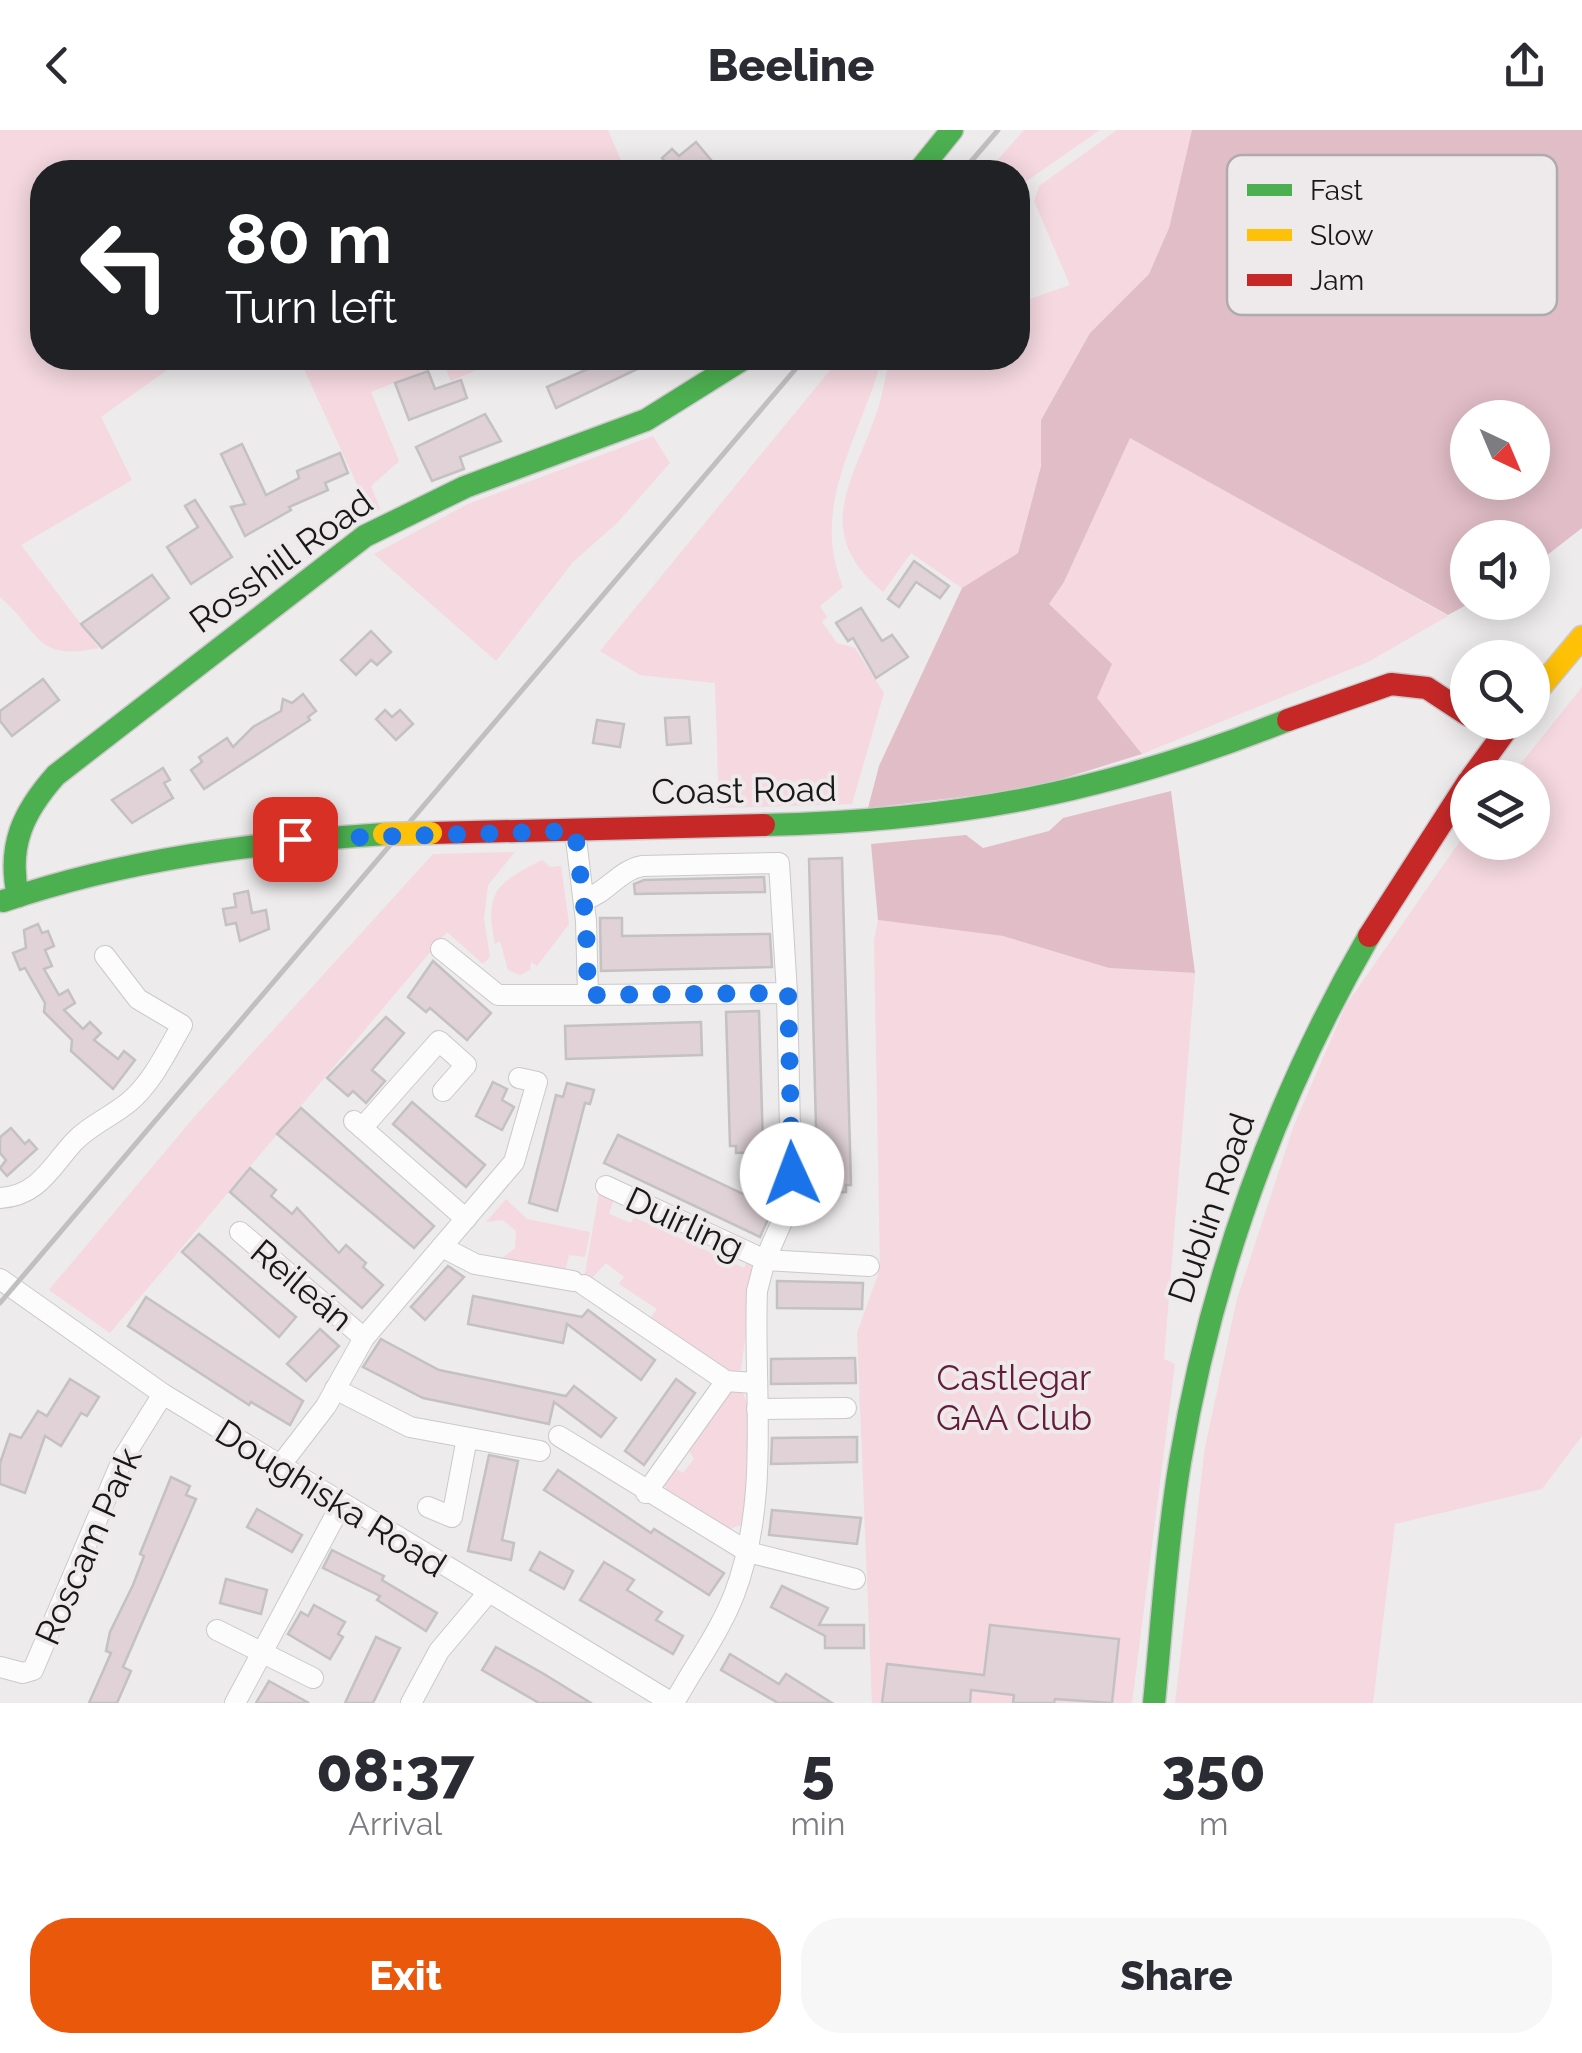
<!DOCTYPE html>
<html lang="en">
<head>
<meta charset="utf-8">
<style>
	body { margin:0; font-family:Raleway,sans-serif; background:#f7f7f7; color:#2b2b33; height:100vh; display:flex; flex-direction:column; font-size:38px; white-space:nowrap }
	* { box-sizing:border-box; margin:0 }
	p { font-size:32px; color:#7c7c81 }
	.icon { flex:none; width:55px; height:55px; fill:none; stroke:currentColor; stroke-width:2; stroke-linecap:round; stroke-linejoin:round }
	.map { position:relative; height:1573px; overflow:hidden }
	.side { display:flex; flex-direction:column; background:#fff; flex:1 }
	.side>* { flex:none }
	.guide { position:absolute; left:30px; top:30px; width:1000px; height:210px; border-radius:40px; box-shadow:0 5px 25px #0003; background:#202124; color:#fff; overflow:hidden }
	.needle { width:65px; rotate:136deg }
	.tools { position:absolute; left:1450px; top:270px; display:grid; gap:20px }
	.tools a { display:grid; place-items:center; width:100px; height:100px; border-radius:50%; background:#fff; box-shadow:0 5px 25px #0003; font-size:50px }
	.pin { position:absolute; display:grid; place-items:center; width:85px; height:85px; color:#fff; margin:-42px; border-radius:20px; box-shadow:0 5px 15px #0006 }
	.me { position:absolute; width:110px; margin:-55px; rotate:358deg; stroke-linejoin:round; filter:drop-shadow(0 0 8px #0008) }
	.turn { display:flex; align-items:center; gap:35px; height:210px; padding:0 30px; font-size:45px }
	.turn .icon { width:130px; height:130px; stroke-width:2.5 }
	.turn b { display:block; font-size:70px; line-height:85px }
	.eta { display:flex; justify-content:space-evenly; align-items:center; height:170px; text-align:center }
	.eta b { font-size:60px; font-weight:800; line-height:70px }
	.action { display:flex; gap:20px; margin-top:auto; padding:20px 30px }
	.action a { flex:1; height:115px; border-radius:40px; background:#ea580c; color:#fff; font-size:40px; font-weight:800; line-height:115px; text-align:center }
	.action a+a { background:#f7f7f7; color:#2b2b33 }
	header { display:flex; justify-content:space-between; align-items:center; height:130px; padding:0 30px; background:#fff; font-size:45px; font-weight:800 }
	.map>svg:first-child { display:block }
	.green { fill:#f5d8e0 }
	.forest { fill:#e1bdc7; fill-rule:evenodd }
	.building { fill:#e0d2d7; stroke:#c3c1c2; stroke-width:2.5 }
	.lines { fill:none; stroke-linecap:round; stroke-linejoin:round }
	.street-casing { stroke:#cbc9ca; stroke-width:22 }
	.fast-casing { stroke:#cbc9ca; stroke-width:25 }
	.slow-casing { stroke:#cbc9ca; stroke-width:25 }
	.jam-casing { stroke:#cbc9ca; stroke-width:25 }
	.street { stroke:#fcfcfc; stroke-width:20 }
	.fast { stroke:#4caf50; stroke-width:22 }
	.slow { stroke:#ffc107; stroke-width:22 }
	.jam { stroke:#c62828; stroke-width:22 }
	.rail { stroke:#c1c0c0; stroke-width:5 }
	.slow-bridge-casing { stroke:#cbc9ca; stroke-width:25; stroke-linecap:butt }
	.slow-bridge { stroke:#ffc107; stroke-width:22 }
	.route { stroke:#1a73e8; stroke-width:18; stroke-dasharray:0 32.4 }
	.labels { text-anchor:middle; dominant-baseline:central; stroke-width:8; stroke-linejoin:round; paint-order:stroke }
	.street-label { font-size:35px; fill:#191818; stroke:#eeeaeb }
	.park-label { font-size:35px; fill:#661b39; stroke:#eeeaeb }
	.key { fill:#eeeaeb; stroke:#aeabac; stroke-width:2.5 }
	.key-label { font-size:28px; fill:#191818 }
</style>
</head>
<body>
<header><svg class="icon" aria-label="back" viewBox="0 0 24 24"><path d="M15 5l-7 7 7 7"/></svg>Beeline<svg class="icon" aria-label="share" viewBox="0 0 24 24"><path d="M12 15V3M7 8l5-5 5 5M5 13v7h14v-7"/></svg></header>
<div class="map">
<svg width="1582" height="1573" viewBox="0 0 1582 1573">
	<rect width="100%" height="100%" fill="#edebec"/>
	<g class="green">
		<path d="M0 0H608L626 42H42V228H184L101 287 132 350 21 415 99 518C34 532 41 502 0 467Z"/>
		<path d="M1024 0H1100L1018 57V42H987Z"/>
		<path d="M1117 0H1192L1169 98 1149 144 1090 203 1041 290V335L1018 423 962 458 911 423 883 462C814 404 849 358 875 288 882 269 885 247 890 228H1018V173L1070 155 1034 71 1039 56Z"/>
		<path d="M299 228H504L451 251 443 233 371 262 399 331 371 356 380 379 371 385Z"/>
		<path d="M840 228H882C861 307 809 375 843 457L820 476 827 487 822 492 837 513 855 518 884 563 852 674 719 678 715 553 640 545 600 521Z"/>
		<path d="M653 306 670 333 617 393 573 432 496 531 374 424 468 374Z"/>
		<path d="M1130 307 1448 486 1368 532 1142 624 1096 567 1048 475 1064 452Z"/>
		<path d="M1582 557V1306L1542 1359 1395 1394 1373 1573H1175L1205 1317 1237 1169 1294 995 1346 875 1467 701 1468 712H1532V648L1510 647Z"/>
		<path d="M515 722 488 755 484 789 490 827 483 834 447 802 110 1203 49 1160 195 986 433 724Z"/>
		<path d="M542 730 550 737 561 736 569 794 537 836 531 832 530 840 520 845 508 840 500 811 495 814C484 761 497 753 542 730Z"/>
		<path d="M878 790 1003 806 1109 838 1195 843 1164 1229 1175 1234 1132 1573H872L857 1203 880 1139 874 810Z"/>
		<path d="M600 1058 615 1065 609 1084 631 1093 634 1087 744 1138 750 1127 755 1131 741 1240 731 1242 650 1189 657 1179 619 1154 624 1147 606 1133 590 1150 584 1148Z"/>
		<path d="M506 1069 527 1089 590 1102 585 1127 569 1125 565 1143 499 1131 515 1118 516 1101 503 1090 486 1092Z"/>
		<path d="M729 1260 742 1261C758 1289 747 1362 743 1394L727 1400 667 1361 664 1353 673 1337 683 1343 694 1329 687 1317Z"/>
	</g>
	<g class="forest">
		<path d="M1192 0H1582V398L1533 436 1532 408H1468L1470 473 1448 485 1130 308 1064 452 1049 474 1112 534 1097 568 1142 624 1029 659 868 678 879 636 962 458 1018 423 1041 336V290L1090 203 1149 144 1169 98ZM1468 288H1532V352H1468Z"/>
		<path d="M1171 661 1195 843 1109 838 1003 806 878 790 871 714 966 705 983 718 1049 701 1063 688Z"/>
	</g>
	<g class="building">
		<path d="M696 12 712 31 699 42H659L668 35 662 28 672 19 679 26Z"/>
		<path d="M596 228H660L556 278 547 257 590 238 587 231Z"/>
		<path d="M428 241 435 259 461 250 467 268 409 290 395 253Z"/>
		<path d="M485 284 501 311 460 327 464 339 432 351 416 317Z"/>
		<path d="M242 314 266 365 299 348 297 341 340 323 348 343 325 353 328 360 289 377 291 380 245 406 231 377 245 374 221 324Z"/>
		<path d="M195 370 232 427 191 454 167 417 198 397 185 376Z"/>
		<path d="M914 431 949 456 940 468 916 452 899 477 888 469Z"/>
		<path d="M152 445 169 468 102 518 81 494Z"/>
		<path d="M861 478 882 511 892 505 908 527 876 548 853 508 848 511 836 493Z"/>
		<path d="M371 501 391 522 377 535 371 530 356 545 341 530Z"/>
		<path d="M43 549 59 570 12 606 0 591V581Z"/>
		<path d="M303 564 316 581 308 587 310 590 204 659 191 640 202 632 199 627 227 608 233 617 253 597 281 581 283 569 292 573Z"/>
		<path d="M385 580 392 587 400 580 413 594 396 610 376 589Z"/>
		<path d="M689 587 691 613 667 615 665 588Z"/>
		<path d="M597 590 624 594 620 617 593 613Z"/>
		<path d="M163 638 170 650 164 653 173 668 132 693 112 670Z"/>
		<path d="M842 728 851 1055H846V1062L824 1063V1056H818L817 1036 809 729Z"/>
		<path d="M764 747 765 762 635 764 634 754 644 750Z"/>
		<path d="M248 761 252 783 266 780 269 799 240 811 236 793 226 795 223 779 236 777 234 764Z"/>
		<path d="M600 788H622V806L770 804 772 837 601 841Z"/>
		<path d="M38 794 42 803 48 801 54 816 45 820 52 836 44 839 59 865 68 860 75 873 64 880 83 899 90 892 101 903 94 910 118 929 124 921 135 930 113 959 71 921 72 910 44 882 45 873 25 838 20 840 13 823 26 818 24 800Z"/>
		<path d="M433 831 491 883 467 910 430 878 426 882 408 867Z"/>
		<path d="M759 881 763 1015H758L759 1022 736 1023V1016H730L726 882Z"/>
		<path d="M386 887 404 903 372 940 385 951 366 973 353 961 348 966 327 948Z"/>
		<path d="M701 892 702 925 566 929 565 896Z"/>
		<path d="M493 952 507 959 502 970 514 977 502 1000 476 986Z"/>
		<path d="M567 953 594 960 590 974 585 973 557 1081 529 1073 556 965 563 967Z"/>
		<path d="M412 972 485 1035 466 1057 393 994Z"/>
		<path d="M301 978 434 1096 414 1118 277 1004Z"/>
		<path d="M11 998 25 1014 29 1010 37 1019 7 1046 0 1038 6 1030 0 1023V1007Z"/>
		<path d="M618 1005 773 1078 760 1107 604 1033Z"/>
		<path d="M250 1038 276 1060 271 1066 292 1084 297 1078 339 1123 346 1115 366 1133 363 1137 383 1155 362 1178 230 1062Z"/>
		<path d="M199 1104 296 1187 279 1207 182 1122Z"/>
		<path d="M448 1136 464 1147 425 1190 411 1177Z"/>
		<path d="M777 1151 863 1153 862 1179 777 1178Z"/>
		<path d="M473 1166 582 1187 588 1180 655 1230 641 1250 567 1194 563 1213 468 1194Z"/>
		<path d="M146 1167 303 1271 290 1295 251 1272 249 1275 128 1196Z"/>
		<path d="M320 1199 339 1216 306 1251 287 1234Z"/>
		<path d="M381 1209 439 1240 566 1266 574 1256 616 1288 601 1307 554 1272 549 1294 423 1268 363 1237Z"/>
		<path d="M855 1228 856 1253 771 1254V1229Z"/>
		<path d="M70 1249 99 1267 87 1286 81 1283 61 1316 45 1306 25 1363 0 1354V1333L10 1304 21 1308 38 1281 47 1286Z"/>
		<path d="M676 1249 695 1263 644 1335 625 1321Z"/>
		<path d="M857 1307V1332L771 1334 772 1308Z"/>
		<path d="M489 1325 518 1331 502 1410 514 1413 511 1430 468 1421Z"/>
		<path d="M558 1340 651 1403 654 1399 724 1443 709 1465 544 1360Z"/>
		<path d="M171 1347 190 1356 186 1365 196 1369 123 1537 131 1541 117 1573H89L111 1523 106 1521 110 1502 133 1455 144 1426 140 1424Z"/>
		<path d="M257 1379 302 1405 292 1422 247 1397Z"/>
		<path d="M772 1380 861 1388 857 1414 769 1405Z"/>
		<path d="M332 1420 384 1446 382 1450 437 1483 426 1501 377 1470 380 1466 323 1438Z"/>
		<path d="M540 1422 573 1441 564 1459 530 1440Z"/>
		<path d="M604 1432 634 1450 627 1460 662 1482 656 1490 683 1506 673 1524 580 1470Z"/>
		<path d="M226 1449 267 1460 261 1484 220 1473Z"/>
		<path d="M782 1456 828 1478 819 1495H864V1518H825V1506L771 1477Z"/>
		<path d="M314 1475 345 1492 338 1504 343 1507 330 1529 288 1504 301 1482 308 1486Z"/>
		<path d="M990 1495 1119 1509 1112 1573 1055 1569 1054 1573H1013L1014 1565 971 1560 970 1573H882L887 1534 984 1545Z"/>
		<path d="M376 1507 400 1518 390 1538 373 1573H345Z"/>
		<path d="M496 1517 544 1544 591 1573H539L482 1540Z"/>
		<path d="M730 1524 779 1554 786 1544 832 1573H778L721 1540Z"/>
		<path d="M269 1551 309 1573H256Z"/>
	</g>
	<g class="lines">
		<defs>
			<g id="street">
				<path d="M584 770C607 763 618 741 642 736L779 733 787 863 588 865"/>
				<path d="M441 819 498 865H588L586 791 575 701"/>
				<path d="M787 863 791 1044"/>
				<path d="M354 991 466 1089"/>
				<path d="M362 998 439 911 466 935 443 961"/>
				<path d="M606 1056 765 1130 869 1136"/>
				<path d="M0 1068C37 1066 50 1039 72 1014 88 996 111 987 129 972 152 953 167 921 182 895L138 869 105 826"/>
				<path d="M240 1102 364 1208"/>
				<path d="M442 1117 475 1134 573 1151"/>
				<path d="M0 1149 163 1264 672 1573"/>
				<path d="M584 1155 726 1251 754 1253"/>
				<path d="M335 1259 410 1297 540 1321"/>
				<path d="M757 1279 846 1278"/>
				<path d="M559 1306 748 1422 855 1449"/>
				<path d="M279 1337 326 1276 364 1208 514 1032 537 952 519 948"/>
				<path d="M646 1363 726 1251"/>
				<path d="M428 1377 452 1387 467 1308"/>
				<path d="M217 1500 313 1548"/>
				<path d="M0 1537 23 1543 33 1540 123 1328 163 1264"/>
				<path d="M235 1573 342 1373"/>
				<path d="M411 1573 439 1521 487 1464"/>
				<path d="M674 1573C693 1538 719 1503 734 1465 771 1369 753 1262 757 1161L765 1130 792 1069"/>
			</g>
			<g id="fast">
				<path d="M918 42 952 0"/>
				<path d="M764 695C958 691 1107 662 1288 590"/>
				<path d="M18 766C7 716 23 682 56 645L365 406 465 357 646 290 745 228"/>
				<path d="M3 771C127 729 254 713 384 704"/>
				<path d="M1154 1573C1162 1493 1167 1411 1180 1332 1211 1146 1275 969 1369 806"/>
			</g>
			<path id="slow" d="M1532 567 1582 507"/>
			<g id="jam">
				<path d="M1288 590 1391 554 1427 558 1468 585"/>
				<path d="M1471 648 1512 592"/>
				<path d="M431 703 764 695"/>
				<path d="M1369 806 1468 652"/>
			</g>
		</defs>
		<use href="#street" class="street-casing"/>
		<use href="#fast" class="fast-casing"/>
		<use href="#slow" class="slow-casing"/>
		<use href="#jam" class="jam-casing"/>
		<use href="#street" class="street"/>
		<use href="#fast" class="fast"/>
		<use href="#slow" class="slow"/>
		<use href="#jam" class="jam"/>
		<g class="rail">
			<path d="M962 42 998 0"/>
			<path d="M0 1173 805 228"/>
		</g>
		<defs>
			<path id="slow-bridge" d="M384 704 431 703"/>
		</defs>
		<use href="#slow-bridge" class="slow-bridge-casing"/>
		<use href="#slow-bridge" class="slow-bridge"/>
	</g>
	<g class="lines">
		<path class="route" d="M295 709 575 701 586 792 588 865 788 863 792 1044"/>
	</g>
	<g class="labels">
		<g class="street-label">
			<text transform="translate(281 431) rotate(-36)">Rosshill Road</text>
			<text transform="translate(744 660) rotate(-1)">Coast Road</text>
			<text transform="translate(1211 1078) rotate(-71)">Dublin Road</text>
			<text transform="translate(685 1093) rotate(25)">Duirling</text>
			<text transform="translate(302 1155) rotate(40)">Reileán</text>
			<text transform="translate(331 1368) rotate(32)">Doughiska Road</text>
			<text transform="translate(88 1416) rotate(-66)">Roscam Park</text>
		</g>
		<g class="park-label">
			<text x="1014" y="1247">Castlegar<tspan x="1014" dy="40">GAA Club</tspan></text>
		</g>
	</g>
	<rect x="1227" y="25" width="330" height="160" rx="15" class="key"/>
	<rect x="1247" y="54" width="45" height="12" fill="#4caf50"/>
	<rect x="1247" y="99" width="45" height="12" fill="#ffc107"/>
	<rect x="1247" y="144" width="45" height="12" fill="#c62828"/>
	<g class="key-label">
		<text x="1310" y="70">Fast</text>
		<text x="1310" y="115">Slow</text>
		<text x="1310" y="160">Jam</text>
	</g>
</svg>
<div class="tools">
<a><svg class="needle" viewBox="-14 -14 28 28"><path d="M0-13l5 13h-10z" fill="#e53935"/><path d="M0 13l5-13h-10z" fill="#7c7c81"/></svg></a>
<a><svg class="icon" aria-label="sound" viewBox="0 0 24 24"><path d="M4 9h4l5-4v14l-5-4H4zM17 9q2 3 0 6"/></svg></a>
<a><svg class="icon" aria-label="search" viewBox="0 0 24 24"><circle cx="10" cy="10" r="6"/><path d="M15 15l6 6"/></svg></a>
<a><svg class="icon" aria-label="layers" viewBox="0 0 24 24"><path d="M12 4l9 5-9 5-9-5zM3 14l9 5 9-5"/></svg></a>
</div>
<div class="pin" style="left:295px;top:709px;background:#d93025"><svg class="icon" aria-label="arrive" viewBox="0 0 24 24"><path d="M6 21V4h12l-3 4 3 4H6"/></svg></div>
<svg class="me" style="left:792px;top:1044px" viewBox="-20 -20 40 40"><circle r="19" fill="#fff"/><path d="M0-13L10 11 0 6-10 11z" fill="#1a73e8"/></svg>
<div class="guide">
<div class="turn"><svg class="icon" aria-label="left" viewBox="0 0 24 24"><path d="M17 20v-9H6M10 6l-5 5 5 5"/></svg><div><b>80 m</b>Turn left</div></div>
</div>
</div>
<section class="side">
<div class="eta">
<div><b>08:37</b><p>Arrival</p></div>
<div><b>5</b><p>min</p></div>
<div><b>350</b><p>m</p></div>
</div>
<div class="action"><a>Exit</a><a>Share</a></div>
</section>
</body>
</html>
